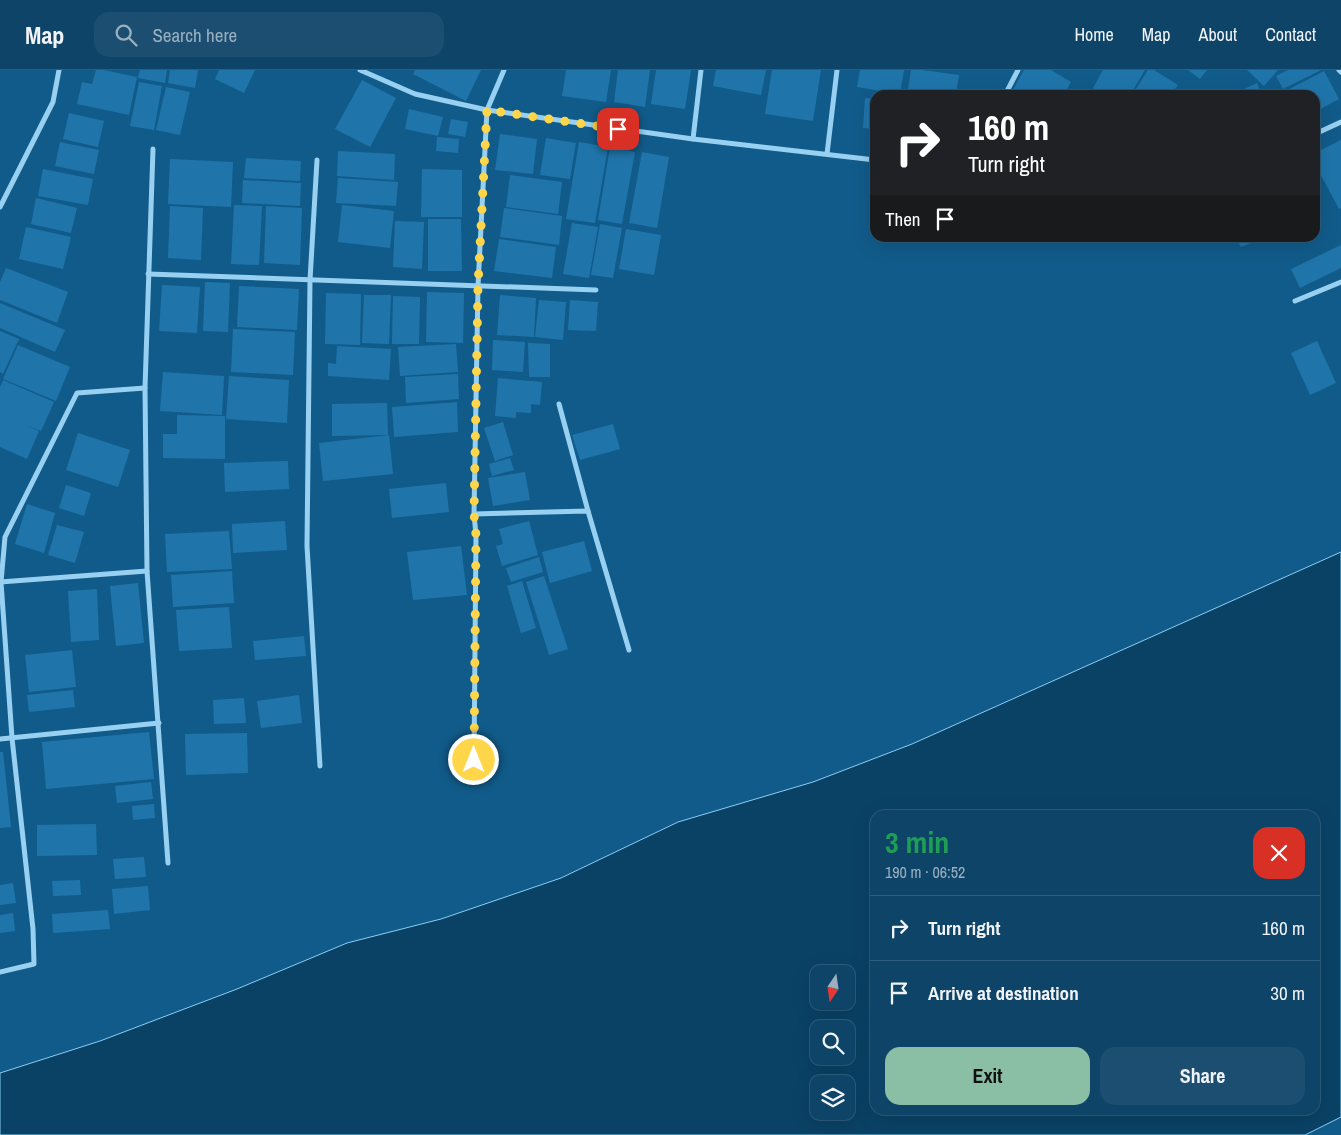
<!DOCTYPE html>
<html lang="en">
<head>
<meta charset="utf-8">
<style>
	body { margin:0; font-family:"Archivo Narrow",sans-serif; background:#1b4e71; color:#f1f3f6; height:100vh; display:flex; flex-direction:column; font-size:19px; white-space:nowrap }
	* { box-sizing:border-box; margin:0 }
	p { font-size:16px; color:#9ab0c0 }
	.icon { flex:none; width:28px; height:28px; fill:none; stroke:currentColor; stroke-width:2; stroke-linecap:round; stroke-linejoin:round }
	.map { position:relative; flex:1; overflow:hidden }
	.panel { position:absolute; left:870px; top:740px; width:450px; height:305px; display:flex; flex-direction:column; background:#0d4468; border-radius:15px; box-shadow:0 5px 20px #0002,0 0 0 1px #2d5c7c }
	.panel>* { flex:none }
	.top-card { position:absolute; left:870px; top:20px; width:450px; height:152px; border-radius:15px; box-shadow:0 5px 20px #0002,0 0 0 1px #2d5c7c; background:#202124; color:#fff; overflow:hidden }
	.needle { width:32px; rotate:193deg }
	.buttons { position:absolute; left:810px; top:895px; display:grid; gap:10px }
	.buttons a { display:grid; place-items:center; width:45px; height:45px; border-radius:10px; background:#0d4468; box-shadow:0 5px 20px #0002,0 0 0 1px #2d5c7c; font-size:25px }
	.pin { position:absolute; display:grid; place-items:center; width:42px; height:42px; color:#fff; margin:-21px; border-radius:10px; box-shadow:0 2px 8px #0006 }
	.me { position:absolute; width:55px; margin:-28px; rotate:0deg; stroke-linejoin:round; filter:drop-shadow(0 0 4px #0008) }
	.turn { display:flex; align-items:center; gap:18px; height:105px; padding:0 15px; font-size:22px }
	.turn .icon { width:65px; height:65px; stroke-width:2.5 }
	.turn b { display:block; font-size:35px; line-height:42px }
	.then { display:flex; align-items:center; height:48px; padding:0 15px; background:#0003; gap:10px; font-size:19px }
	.round { display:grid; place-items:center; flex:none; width:52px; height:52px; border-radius:15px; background:#1b4e71 }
	.head { display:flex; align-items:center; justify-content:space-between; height:85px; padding:0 15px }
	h1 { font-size:30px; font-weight:700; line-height:38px; color:#1e9e55 }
	.primary-button { display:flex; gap:10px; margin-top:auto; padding:10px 15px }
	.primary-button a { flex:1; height:58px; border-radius:15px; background:#8abfa5; color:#111; font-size:20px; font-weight:700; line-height:58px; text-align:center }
	.primary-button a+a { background:#1b4e71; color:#f1f3f6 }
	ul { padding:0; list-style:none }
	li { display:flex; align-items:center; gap:15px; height:65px; padding:0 15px; border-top:1px solid #2d5c7c }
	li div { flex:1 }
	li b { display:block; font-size:19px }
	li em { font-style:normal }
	header { display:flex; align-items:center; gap:30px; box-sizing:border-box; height:70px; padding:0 25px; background:#0d4468; border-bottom:1px solid #2d5c7c }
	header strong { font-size:24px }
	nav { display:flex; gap:28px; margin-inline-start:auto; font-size:18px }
	.search { width:350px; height:45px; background:#1b4e71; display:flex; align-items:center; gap:12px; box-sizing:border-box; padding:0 18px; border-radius:15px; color:#9ab0c0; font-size:19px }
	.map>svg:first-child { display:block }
	.water { fill:#0a4266; stroke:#89cef5; fill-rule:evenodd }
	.building { fill:#1f75aa }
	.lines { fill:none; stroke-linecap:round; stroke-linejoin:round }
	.street { stroke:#98d0f1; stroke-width:5 }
	.route { stroke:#ffd54a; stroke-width:9; stroke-dasharray:0 16.2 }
</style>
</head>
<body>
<header>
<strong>Map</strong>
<div class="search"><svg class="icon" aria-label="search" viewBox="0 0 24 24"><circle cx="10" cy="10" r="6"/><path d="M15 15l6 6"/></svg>Search here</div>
<nav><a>Home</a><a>Map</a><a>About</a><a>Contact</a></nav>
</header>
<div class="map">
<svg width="1341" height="1065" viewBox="0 0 1341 1065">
	<rect width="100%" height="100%" fill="#115b8a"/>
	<path class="water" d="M1341 482V1047L1305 1065H0V1003L100 971 237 919 347 873 441 849 561 808 678 752 813 712 912 674ZM875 745H1315V1040H875ZM819 904H846V931H819ZM819 959H846V986H819ZM819 1014H846V1041H819Z"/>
	<g class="building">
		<path d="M96 0H104L137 7 129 45 77 34 82 12 92 14Z"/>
		<path d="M140 0H167L165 13 138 8Z"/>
		<path d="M170 0H198L195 18 168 13Z"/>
		<path d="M219 0H255L244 23 215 9Z"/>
		<path d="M415 0H481L466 31 413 4Z"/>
		<path d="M566 0H611L606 32 562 26Z"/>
		<path d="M618 0H650L645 37 614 32Z"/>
		<path d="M656 0H691L685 39 651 34Z"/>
		<path d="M716 0H766L761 25 713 16Z"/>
		<path d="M772 0H821L813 51 765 44Z"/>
		<path d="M860 0H904L900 24 857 17Z"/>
		<path d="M911 0H922L959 5 956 25H907Z"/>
		<path d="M1024 0H1051L1071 12 1064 25H1010Z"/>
		<path d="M1103 0H1145L1130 25H1105L1093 18Z"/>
		<path d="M1148 0H1154L1178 15 1171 25H1132Z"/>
		<path d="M1188 0H1207L1200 9Z"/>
		<path d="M1247 0H1278L1264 16Z"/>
		<path d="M1288 0H1321L1283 19 1276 6Z"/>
		<path d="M1324 1 1339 29 1315 42V25H1278Z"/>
		<path d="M362 10 396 28 370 77 335 59Z"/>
		<path d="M139 12 162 16 154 60 130 56Z"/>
		<path d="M1257 13 1262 25H1231Z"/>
		<path d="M166 17 190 22 180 65 156 60Z"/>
		<path d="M865 28 875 29V59L863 58Z"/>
		<path d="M409 39 443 47 438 66 405 59Z"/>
		<path d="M69 43 104 51 98 77 63 69Z"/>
		<path d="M451 49 468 52 465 67 448 64Z"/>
		<path d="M500 64 537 69 533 104 495 100Z"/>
		<path d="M437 67 459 69 458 83 436 81Z"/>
		<path d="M546 68 576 73 570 109 540 105Z"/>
		<path d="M1341 70V138L1339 139 1315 94V83Z"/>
		<path d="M60 72 99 80 94 104 55 96Z"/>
		<path d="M579 72 608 77 595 153 566 149Z"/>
		<path d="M610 77 635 82 622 154 598 150Z"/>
		<path d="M338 81 395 84 394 110 337 106Z"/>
		<path d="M642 82 669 87 657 158 629 153Z"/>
		<path d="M246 88 301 91 300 111 244 108Z"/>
		<path d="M170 89 233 92 231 137 168 134Z"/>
		<path d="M43 99 93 109 88 135 38 126Z"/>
		<path d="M422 99 462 100V147H421Z"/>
		<path d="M510 105 562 112 558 144 506 137Z"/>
		<path d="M338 108 398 112 396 136 336 133Z"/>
		<path d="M243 110 301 113 300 136 242 133Z"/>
		<path d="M36 128 77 138 71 163 31 154Z"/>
		<path d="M234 135 262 136 259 195 231 194Z"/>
		<path d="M342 135 394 141 390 178 338 172Z"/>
		<path d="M170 136 203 138 201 190 168 188Z"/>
		<path d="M266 136 302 138 300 195 264 193Z"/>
		<path d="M504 138 562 146 559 175 500 167Z"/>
		<path d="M428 149H461L462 201H428Z"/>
		<path d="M395 151 424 152 422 199 393 197Z"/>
		<path d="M572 153 598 157 589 208 563 204Z"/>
		<path d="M600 154 622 158 613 208 591 205Z"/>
		<path d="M26 157 71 167 63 199 19 189Z"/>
		<path d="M626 159 661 165 654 205 619 199Z"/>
		<path d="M1236 168H1262L1241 177Z"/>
		<path d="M499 169 556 177 552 208 494 201Z"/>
		<path d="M1341 175V198L1300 218 1291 199Z"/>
		<path d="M6 198 68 222 57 253 0 230V212Z"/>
		<path d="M205 212 230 213 228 262 203 261Z"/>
		<path d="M162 215 200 217 197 263 159 261Z"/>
		<path d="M239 216 299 219 297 260 237 257Z"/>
		<path d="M427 222 464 223 463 273 426 272Z"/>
		<path d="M326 223 361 224 360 275 325 274Z"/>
		<path d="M364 225H391L389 274 362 273Z"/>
		<path d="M500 225 536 228 534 267 497 265Z"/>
		<path d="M393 226 420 227 419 274H392Z"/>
		<path d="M539 230 566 232 563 270 535 267Z"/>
		<path d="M570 230 598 232 596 261 568 260Z"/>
		<path d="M0 233 65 260 55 282 0 258Z"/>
		<path d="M233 259 295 262 293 305 231 302Z"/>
		<path d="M0 261 19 269 3 304 0 302Z"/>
		<path d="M493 270 525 272 523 302 492 300Z"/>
		<path d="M1317 271 1336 313 1310 325 1291 283Z"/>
		<path d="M528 273 550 274V307H529Z"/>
		<path d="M456 274 458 302 400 306 398 277Z"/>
		<path d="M18 275 70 297 56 331 3 309Z"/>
		<path d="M337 276 391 279 389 310 328 306V293L336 294Z"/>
		<path d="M163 302 224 306 222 345 160 341Z"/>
		<path d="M458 304 459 329 406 333 405 307Z"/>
		<path d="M229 306 289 310 287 353 226 349Z"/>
		<path d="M498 308 542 312 540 335 531 334V343L516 342V348L495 346Z"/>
		<path d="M3 310 54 332 41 361 26 355 39 361 27 389 0 377V317Z"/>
		<path d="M457 332 458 362 394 367 392 337Z"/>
		<path d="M387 333 388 365 332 366V334Z"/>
		<path d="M177 345 225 346V389L163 388V364H177Z"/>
		<path d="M503 352 513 385 495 391 484 358Z"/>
		<path d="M613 354 620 379 580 390 572 365Z"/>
		<path d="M78 363 130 380 118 417 66 400Z"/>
		<path d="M389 365 393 404 323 411 319 373Z"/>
		<path d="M510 388 514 400 492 406 489 394Z"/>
		<path d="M288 391 289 419 225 422 224 393Z"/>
		<path d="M525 402 530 430 493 436 488 408Z"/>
		<path d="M446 413 449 442 392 448 389 419Z"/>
		<path d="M66 415 91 423 84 446 59 438Z"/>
		<path d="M27 434 55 443 44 483 15 474Z"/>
		<path d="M285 451 287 480 233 483 232 454Z"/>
		<path d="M529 451 538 485 502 496 496 476 503 474 499 459Z"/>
		<path d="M57 455 84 462 75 493 48 485Z"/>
		<path d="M229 461 232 499 167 502 165 464Z"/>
		<path d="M584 471 592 501 550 513 542 482Z"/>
		<path d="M461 476 467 525 413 530 407 482Z"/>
		<path d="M539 487 543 502 511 512 506 498Z"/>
		<path d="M232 501 234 533 173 537 171 505Z"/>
		<path d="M544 506 568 579 549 585 526 512Z"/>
		<path d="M522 511 536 558 521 563 507 516Z"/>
		<path d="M138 513 144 573 116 576 110 516Z"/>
		<path d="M97 519 99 570 71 572 68 521Z"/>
		<path d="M229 537 232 578 179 581 176 540Z"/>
		<path d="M304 566 306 586 255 590 253 571Z"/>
		<path d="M72 580 76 617 29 622 25 585Z"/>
		<path d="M73 620 75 637 29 642 27 625Z"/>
		<path d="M299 625 302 653 261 658 257 631Z"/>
		<path d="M244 628 246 653 214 654 213 630Z"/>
		<path d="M149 662 154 709 46 719 42 672Z"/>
		<path d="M247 663 248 703 186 705 185 664Z"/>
		<path d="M0 682H3L11 757 0 758Z"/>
		<path d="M151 712 153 729 117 733 115 716Z"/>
		<path d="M154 734 155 748 133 750 132 736Z"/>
		<path d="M96 754 97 785 37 786V755Z"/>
		<path d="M144 787 146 807 115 809 113 789Z"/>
		<path d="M80 810 81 825 53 826 52 811Z"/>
		<path d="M13 813 16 833 0 835V815Z"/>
		<path d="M148 816 150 840 114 844 112 819Z"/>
		<path d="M108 840 110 859 53 863 52 844Z"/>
		<path d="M13 843 15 861 0 863V845Z"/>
	</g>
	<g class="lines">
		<g class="street">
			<path d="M360 0 415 24 487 40 693 69 875 90"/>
			<path d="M1339 0 1341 2"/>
			<path d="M1005 25 1018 0"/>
			<path d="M1315 64 1341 52"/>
			<path d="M693 69 701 0"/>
			<path d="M153 79 145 318 147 501 168 793"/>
			<path d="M827 84 837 0"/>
			<path d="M317 90 310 210 307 476 320 696"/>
			<path d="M0 137 53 32 59 0"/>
			<path d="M148 204 596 220"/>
			<path d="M1295 231 1341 212"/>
			<path d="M559 334 588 441"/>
			<path d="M474 444 588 441 629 580"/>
			<path d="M0 512 147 501"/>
			<path d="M0 669 159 653"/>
			<path d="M474 690 476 465 474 444 478 216 487 40 504 0"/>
			<path d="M0 902 34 894 33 859 12 668 1 512 5 467 77 323 145 318"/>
		</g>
	</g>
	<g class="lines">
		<path class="route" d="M474 690 476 465 474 444 478 216 487 40 618 59"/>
	</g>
</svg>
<div class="buttons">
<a><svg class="needle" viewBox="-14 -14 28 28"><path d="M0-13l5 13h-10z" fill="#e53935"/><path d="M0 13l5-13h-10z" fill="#9ab0c0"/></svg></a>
<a><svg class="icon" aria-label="search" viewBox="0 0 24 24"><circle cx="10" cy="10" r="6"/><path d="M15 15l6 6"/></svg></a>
<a><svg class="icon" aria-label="layers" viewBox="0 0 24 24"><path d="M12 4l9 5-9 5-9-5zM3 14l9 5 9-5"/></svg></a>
</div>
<div class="pin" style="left:618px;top:59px;background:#d93025"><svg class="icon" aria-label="arrive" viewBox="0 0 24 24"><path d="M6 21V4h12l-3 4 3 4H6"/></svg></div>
<svg class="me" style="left:474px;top:690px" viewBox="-20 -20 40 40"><circle r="17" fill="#ffd54a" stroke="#fff" stroke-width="3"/><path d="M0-11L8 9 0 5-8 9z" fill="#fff"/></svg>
<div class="top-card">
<div class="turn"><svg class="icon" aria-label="right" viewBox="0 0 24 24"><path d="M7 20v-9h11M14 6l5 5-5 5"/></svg><div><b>160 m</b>Turn right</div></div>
<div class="then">Then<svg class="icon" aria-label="arrive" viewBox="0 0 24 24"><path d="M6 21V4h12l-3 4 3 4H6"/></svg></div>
</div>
<section class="panel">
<div class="head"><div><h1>3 min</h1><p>190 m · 06:52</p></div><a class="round" style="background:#d93025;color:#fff"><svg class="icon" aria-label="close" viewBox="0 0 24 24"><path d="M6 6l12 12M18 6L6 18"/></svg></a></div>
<ul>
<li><svg class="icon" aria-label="right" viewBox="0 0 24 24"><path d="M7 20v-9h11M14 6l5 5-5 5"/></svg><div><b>Turn right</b></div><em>160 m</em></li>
<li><svg class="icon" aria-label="arrive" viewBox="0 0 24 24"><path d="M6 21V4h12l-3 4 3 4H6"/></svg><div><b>Arrive at destination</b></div><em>30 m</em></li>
</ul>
<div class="primary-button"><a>Exit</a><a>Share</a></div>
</section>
</div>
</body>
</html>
